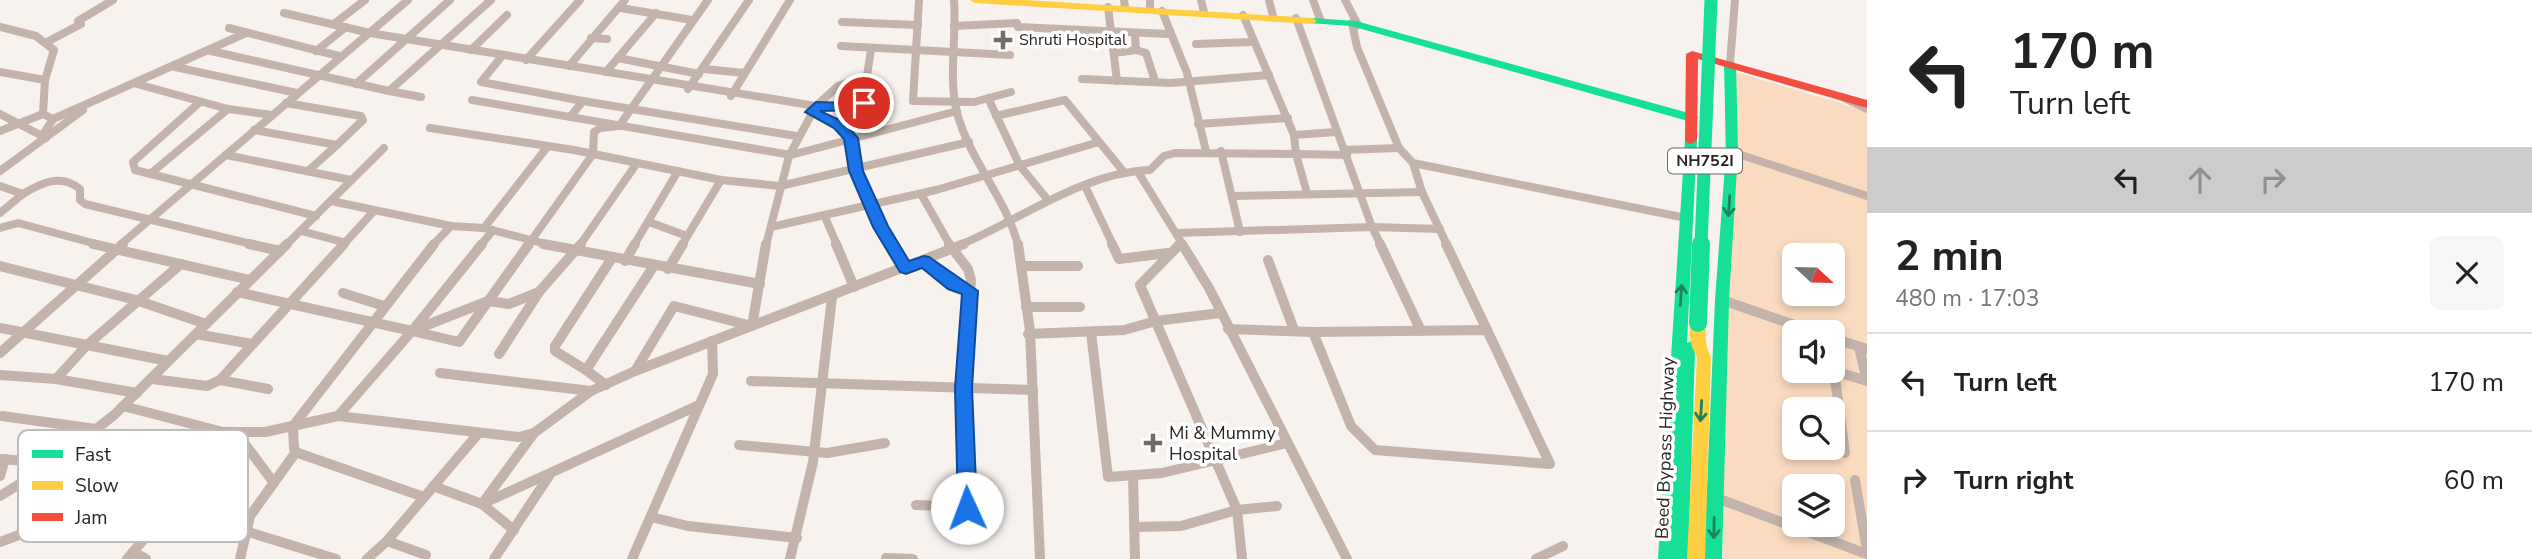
<!DOCTYPE html>
<html lang="en">
<head>
<meta charset="utf-8">
<style>
	body { margin:0; font-family:"Nunito Sans",sans-serif; background:#f6f6f6; color:#222; height:100vh; display:flex; flex-direction:column; font-size:26px; white-space:nowrap }
	* { box-sizing:border-box; margin:0 }
	p { font-size:23px; color:#767676 }
	.icon { flex:none; width:38px; height:38px; fill:none; stroke:currentColor; stroke-width:2; stroke-linecap:round; stroke-linejoin:round }
	.map { position:relative; flex:1; overflow:hidden }
	.details { display:flex; flex-direction:column; background:#fff; width:665px }
	.details>* { flex:none }
	.banner { background:#fff; color:#222; overflow:hidden }
	.needle { width:46px; rotate:112deg }
	.controls { position:absolute; left:1782px; top:243px; display:grid; gap:14px }
	.controls a { display:grid; place-items:center; width:63px; height:63px; border-radius:10px; background:#fff; box-shadow:0 4px 10px #0003; font-size:35px }
	.pin { position:absolute; display:grid; place-items:center; width:60px; height:60px; color:#fff; margin:-30px; border:4px solid #fff; border-radius:50%; box-shadow:0 2px 7px #0007 }
	.me { position:absolute; width:77px; margin:-38px; rotate:358deg; stroke-linejoin:round; filter:drop-shadow(0 0 5px #0008) }
	.turn { display:flex; align-items:center; gap:24px; height:147px; padding:0 28px; font-size:32px }
	.turn .icon { width:91px; height:91px; stroke-width:2.5 }
	.turn b { display:block; font-size:49px; line-height:60px }
	.lanes { display:flex; align-items:center; height:66px; padding:0 28px; background:#0003; justify-content:center; gap:35px; direction:ltr }
	.lanes .off { opacity:.35 }
	.round { display:grid; place-items:center; flex:none; width:74px; height:74px; border-radius:10px; background:#f6f6f6 }
	.summary { display:flex; align-items:center; justify-content:space-between; height:119px; padding:0 28px }
	h1 { font-size:42px; font-weight:700; line-height:52px }
	ul { padding:0; list-style:none }
	li { display:flex; align-items:center; gap:21px; height:98px; padding:0 28px; border-top:2px solid #e0e0e0 }
	li div { flex:1 }
	li b { display:block; font-size:26px }
	li em { font-style:normal }
	main { display:flex; flex:1; min-height:0 }
	.map>svg:first-child { display:block }
	.green { fill:#fadbc0; fill-rule:evenodd }
	.lines { fill:none; stroke-linecap:round; stroke-linejoin:round }
	.street-far1 { stroke:#c3b3ab; stroke-width:8 }
	.street { stroke:#c3b3ab; stroke-width:10 }
	.fast { fill:#16e098; fill-rule:evenodd }
	.slow { fill:#ffcf43; fill-rule:evenodd }
	.jam { fill:#f24e42; fill-rule:evenodd }
	.fast-bridge-far1 { stroke:#16e098; stroke-width:13 }
	.fast-bridge { stroke:#16e098; stroke-width:18 }
	.oneway { stroke:#1e825c }
	.route { fill:#1a73e8; stroke:#114b97; stroke-width:2 }
	.poi-dot { fill:#706c68; stroke:#fff; stroke-width:2.5 }
	.labels { text-anchor:middle; dominant-baseline:central; stroke-width:7; stroke-linejoin:round; paint-order:stroke }
	.far-poi-label { font-size:16px; fill:#272421; stroke:#fff; text-anchor:start }
	.shield { fill:#fff; stroke:#686664; stroke-width:2 }
	.shield-label { font-size:16px; font-weight:bold; fill:#272421 }
	.poi-label { font-size:18px; fill:#272421; stroke:#fff; text-anchor:start }
	.street-label { font-size:18px; fill:#272421; stroke:#fff }
	.key { fill:#fff; stroke:#bebdbc; stroke-width:2 }
	.key-label { font-size:19px; fill:#272421 }
</style>
</head>
<body>
<main>
<div class="map">
<svg width="1867" height="559" viewBox="0 0 1867 559">
	<rect width="100%" height="100%" fill="#f7f2ed"/>
	<path class="green" d="M1725 69 1867 111V559H1723ZM1794 256H1832V294H1794ZM1794 332H1832V371H1794ZM1794 410H1832V448H1794ZM1794 486H1832V525H1794Z"/>
	<g class="lines">
		<g class="street-far1">
			<path d="M919 0 913 101 974 102 1011 92"/>
			<path d="M954 0C957 37 948 77 957 113 970 161 1006 198 1018 245"/>
			<path d="M1124 0 1125 7"/>
			<path d="M1150 0V9"/>
			<path d="M1201 0 1204 12"/>
			<path d="M1269 0 1273 16"/>
			<path d="M1313 0 1320 19"/>
			<path d="M1345 0 1358 25"/>
			<path d="M1108 7 1117 81"/>
			<path d="M621 8 692 20"/>
			<path d="M1162 11 1187 73 1206 151"/>
			<path d="M284 13 370 33 816 106"/>
			<path d="M842 22 918 25"/>
			<path d="M1352 23 1357 47 1399 148 1413 163 1422 192 1447 245"/>
			<path d="M334 24 365 0"/>
			<path d="M954 26 1017 23 1018 27 1168 34"/>
			<path d="M0 27 36 36 54 50 45 80 43 114 53 119 42 136"/>
			<path d="M229 28 339 56"/>
			<path d="M591 38 607 39"/>
			<path d="M47 42 81 24 78 21 113 0"/>
			<path d="M1196 44 1252 42"/>
			<path d="M841 46 1010 55"/>
			<path d="M471 50 507 15"/>
			<path d="M1136 50 1146 53 1155 81"/>
			<path d="M211 51 389 91 491 0"/>
			<path d="M316 51 346 27"/>
			<path d="M1114 53 1136 50 1135 34"/>
			<path d="M502 56 481 82 583 101 570 117"/>
			<path d="M618 58 699 74"/>
			<path d="M526 60 580 0"/>
			<path d="M1730 64 1735 0"/>
			<path d="M569 66 625 0"/>
			<path d="M175 67 297 93"/>
			<path d="M704 69 744 73"/>
			<path d="M0 72 45 80"/>
			<path d="M606 72 656 13"/>
			<path d="M867 76 862 106H816L838 86Z"/>
			<path d="M867 76 871 49"/>
			<path d="M1082 79 1171 83 1269 75"/>
			<path d="M137 84 228 109 272 115"/>
			<path d="M356 84 450 0"/>
			<path d="M688 89 749 0"/>
			<path d="M389 91 421 97"/>
			<path d="M731 96 790 0"/>
			<path d="M1842 97 1867 109"/>
			<path d="M988 98 1020 166 1048 200"/>
			<path d="M472 100 791 155 957 111"/>
			<path d="M583 101 796 136"/>
			<path d="M200 102 133 162 135 170 316 216"/>
			<path d="M812 112 839 125 851 138 856 171 880 227 892 245"/>
			<path d="M0 114 46 138"/>
			<path d="M996 116 1065 100 1123 171"/>
			<path d="M53 119 246 33"/>
			<path d="M1198 124 1288 118"/>
			<path d="M619 126 708 0"/>
			<path d="M430 128 574 150 721 180 780 186 969 142"/>
			<path d="M254 130 337 145 363 120 361 116 286 103"/>
			<path d="M0 131 43 114"/>
			<path d="M1294 135 1336 132"/>
			<path d="M1344 150 1399 148"/>
			<path d="M1221 151 1240 232"/>
			<path d="M1732 152 1867 196"/>
			<path d="M226 155 351 180"/>
			<path d="M1413 163 1686 218"/>
			<path d="M0 171 83 110"/>
			<path d="M308 171 337 145"/>
			<path d="M1138 172 1183 245"/>
			<path d="M150 174 228 109"/>
			<path d="M0 186 23 194 0 213"/>
			<path d="M1085 186 1113 245"/>
			<path d="M1307 193 1296 154 1347 155"/>
			<path d="M23 194C41 183 61 173 80 189V200L85 204 256 245"/>
			<path d="M921 194 950 245"/>
			<path d="M1232 196 1422 192"/>
			<path d="M331 201 451 226 484 228 550 245"/>
			<path d="M825 217 837 245"/>
			<path d="M649 222 687 236"/>
			<path d="M771 227 936 190 1099 142"/>
			<path d="M0 228 18 223 100 245"/>
			<path d="M484 228 548 146"/>
			<path d="M301 231 343 242"/>
			<path d="M1177 233 1372 227 1296 18"/>
			<path d="M120 245 408 0"/>
			<path d="M286 245 384 148"/>
			<path d="M343 245 373 212"/>
			<path d="M433 245 451 226"/>
			<path d="M481 245 493 230"/>
			<path d="M528 245 593 154 594 132 600 128 619 126"/>
			<path d="M580 245 637 163"/>
			<path d="M634 245 678 171"/>
			<path d="M682 245 721 180"/>
			<path d="M766 245 789 156 816 106"/>
			<path d="M960 245C1022 219 1081 173 1150 170L1164 156 1175 153 1296 154 1294 135 1243 15"/>
			<path d="M1178 245 1181 242"/>
			<path d="M1381 245 1372 227 1440 229"/>
		</g>
		<g class="street">
			<path d="M93 244 250 280"/>
			<path d="M249 244 280 251"/>
			<path d="M529 244 459 342 412 331 338 416 519 437 534 433 591 391 635 371 964 244"/>
			<path d="M543 244 760 284"/>
			<path d="M836 244 854 287"/>
			<path d="M891 244 906 268"/>
			<path d="M949 244 968 269 971 280 964 388 967 524"/>
			<path d="M1018 244 1030 331 1040 559"/>
			<path d="M1112 244 1119 259 1168 253"/>
			<path d="M1180 244 1140 285 1237 510 1242 559"/>
			<path d="M1182 244 1209 288 1347 559"/>
			<path d="M1380 244 1421 331"/>
			<path d="M1446 244 1487 330"/>
			<path d="M1268 260 1294 330"/>
			<path d="M625 261 635 244"/>
			<path d="M924 261 954 284 970 291"/>
			<path d="M0 266 136 300 206 324"/>
			<path d="M1022 266H1078"/>
			<path d="M668 269 683 244"/>
			<path d="M237 292 412 331 488 301 509 304 539 292"/>
			<path d="M343 293 384 306"/>
			<path d="M1722 300 1815 332"/>
			<path d="M1026 307H1080"/>
			<path d="M0 328 87 345 56 379 0 375"/>
			<path d="M1228 329 1313 332"/>
			<path d="M413 330 482 244"/>
			<path d="M1487 330 1550 464 1375 450 1351 426 1313 332Z"/>
			<path d="M1091 332 1108 477 1162 473 1287 443"/>
			<path d="M196 334 252 344"/>
			<path d="M1028 334 1124 330 1156 321 1220 313"/>
			<path d="M1832 338 1867 349"/>
			<path d="M0 353 123 244"/>
			<path d="M499 354 539 292 581 244"/>
			<path d="M168 361 87 345 181 264"/>
			<path d="M586 370 555 351V346L612 258"/>
			<path d="M635 371 674 306 752 326 766 244"/>
			<path d="M440 373 591 391"/>
			<path d="M56 379 137 393"/>
			<path d="M152 379 207 386 220 380 344 244"/>
			<path d="M220 380 268 389"/>
			<path d="M751 381 1033 390"/>
			<path d="M606 385 586 370 653 267"/>
			<path d="M123 406 223 432H265L338 416"/>
			<path d="M2 416 96 429"/>
			<path d="M236 432 274 483"/>
			<path d="M739 445 827 453 885 443"/>
			<path d="M1845 453 1834 371 1867 381 1859 347"/>
			<path d="M0 459 52 463"/>
			<path d="M1133 475 1135 559"/>
			<path d="M0 476 5 459"/>
			<path d="M1855 480 1867 550"/>
			<path d="M433 486 482 504 699 405"/>
			<path d="M0 496 52 464 114 415 287 244"/>
			<path d="M424 497 298 453 294 449 293 426 434 244"/>
			<path d="M1714 497 1867 554"/>
			<path d="M916 505 997 508"/>
			<path d="M651 517 688 526 797 538"/>
			<path d="M1134 527 1181 526 1237 510 1277 506"/>
			<path d="M514 530 482 504 534 433"/>
			<path d="M245 531 336 559"/>
			<path d="M387 541 426 555"/>
			<path d="M0 542 69 516 236 432"/>
			<path d="M133 552 146 559"/>
			<path d="M886 558 913 559"/>
			<path d="M127 559 233 435"/>
			<path d="M240 559 250 516 296 452"/>
			<path d="M367 559 387 541 477 435"/>
			<path d="M494 559 549 476"/>
			<path d="M632 559 713 374 712 341"/>
			<path d="M790 559 813 462 832 297"/>
			<path d="M1536 559 1563 546"/>
		</g>
		<g class="fast">
			<path d="M1312 18 1356 21 1696 115 1698 118 1696 121H1688L1351 26 1308 23 1307 21Z"/>
			<path d="M1730 61 1736 64 1738 152 1729 300 1722 559H1704L1715 300 1726 152 1724 64Z"/>
			<path d="M1691 136 1697 140 1687 343 1697 339 1702 341 1704 345 1702 349 1695 352 1688 559H1658L1685 140Z"/>
		</g>
		<g class="slow">
			<path d="M970 0H1026L1312 18 1317 21 1312 24 975 3Z"/>
			<path d="M1698 317 1703 319C1709 333 1702 339 1711 357L1705 559H1687L1697 357C1690 345 1687 332 1693 319Z"/>
		</g>
		<path class="jam" d="M1692 51 1867 100V108L1698 59 1697 140 1691 144 1687 143 1685 140 1686 54Z"/>
		<path class="fast-bridge-far1" d="M1701 245 1711 0"/>
		<path class="fast-bridge" d="M1698 323 1701 244"/>
	</g>
	<defs><path id="oneway-shaft" d="M-6 0H5M1.5-3L5.5 0L1.5 3" fill="none" stroke-width="1.6" stroke-linecap="round" stroke-linejoin="round" transform="scale(1.75)"/></defs>
	<g class="oneway">
		<use href="#oneway-shaft" transform="translate(1729 206) rotate(94)"/>
		<use href="#oneway-shaft" transform="translate(1681 295) rotate(-86)"/>
		<use href="#oneway-shaft" transform="translate(1701 411) rotate(94)"/>
		<use href="#oneway-shaft" transform="translate(1714 528) rotate(91)"/>
	</g>
	<path class="route" d="M864 99 871 103 863 110 820 111 844 122 858 138 863 171 888 226 909 261 924 256 929 257 978 291 972 388 977 508 974 514 967 516 960 514 958 508 955 388 962 294 948 289 922 268 906 274 900 272 873 227 849 171 844 139 834 128 805 112 816 102 855 103Z"/>
	<g class="poi-dot">
		<path d="M999.5 29.5h7v7h7v7h-7v7h-7v-7h-7v-7h7z"/>
		<path d="M1149.5 432.5h7v7h7v7h-7v7h-7v-7h-7v-7h7z"/>
	</g>
	<g class="labels">
		<g class="far-poi-label">
			<text x="1019" y="40">Shruti Hospital</text>
		</g>
		<rect class="shield" x="1668" y="148.5" width="74" height="25" rx="5"/>
		<g class="shield-label">
			<text x="1705" y="161">NH752I</text>
		</g>
		<g class="poi-label">
			<text x="1169" y="433">Mi &amp; Mummy<tspan x="1169" dy="21">Hospital</tspan></text>
		</g>
		<g class="street-label">
			<text transform="translate(1665 448) rotate(-88)">Beed Bypass Highway</text>
		</g>
	</g>
	<rect x="18" y="430" width="230" height="112" rx="10" class="key"/>
	<rect x="32" y="450" width="31" height="8" fill="#16e098"/>
	<rect x="32" y="481" width="31" height="9" fill="#ffcf43"/>
	<rect x="32" y="513" width="31" height="8" fill="#f24e42"/>
	<g class="key-label">
		<text x="75" y="461">Fast</text>
		<text x="75" y="492">Slow</text>
		<text x="75" y="524">Jam</text>
	</g>
</svg>
<div class="controls">
<a><svg class="needle" viewBox="-14 -14 28 28"><path d="M0-13l5 13h-10z" fill="#e53935"/><path d="M0 13l5-13h-10z" fill="#767676"/></svg></a>
<a><svg class="icon" aria-label="sound" viewBox="0 0 24 24"><path d="M4 9h4l5-4v14l-5-4H4zM17 9q2 3 0 6"/></svg></a>
<a><svg class="icon" aria-label="search" viewBox="0 0 24 24"><circle cx="10" cy="10" r="6"/><path d="M15 15l6 6"/></svg></a>
<a><svg class="icon" aria-label="layers" viewBox="0 0 24 24"><path d="M12 4l9 5-9 5-9-5zM3 14l9 5 9-5"/></svg></a>
</div>
<div class="pin" style="left:864px;top:103px;background:#d93025"><svg class="icon" aria-label="arrive" viewBox="0 0 24 24"><path d="M6 21V4h12l-3 4 3 4H6"/></svg></div>
<svg class="me" style="left:967px;top:508px" viewBox="-20 -20 40 40"><circle r="19" fill="#fff"/><path d="M0-13L10 11 0 6-10 11z" fill="#1a73e8"/></svg>
</div>
<section class="details">
<div class="banner">
<div class="turn"><svg class="icon" aria-label="left" viewBox="0 0 24 24"><path d="M17 20v-9H6M10 6l-5 5 5 5"/></svg><div><b>170 m</b>Turn left</div></div>
<div class="lanes"><svg class="icon" aria-label="left" viewBox="0 0 24 24"><path d="M17 20v-9H6M10 6l-5 5 5 5"/></svg><svg class="icon off" aria-label="ahead" viewBox="0 0 24 24"><path d="M12 20V5M6 11l6-6 6 6"/></svg><svg class="icon off" aria-label="right" viewBox="0 0 24 24"><path d="M7 20v-9h11M14 6l5 5-5 5"/></svg></div>
</div>
<div class="summary"><div><h1>2 min</h1><p>480 m · 17:03</p></div><a class="round"><svg class="icon" aria-label="close" viewBox="0 0 24 24"><path d="M6 6l12 12M18 6L6 18"/></svg></a></div>
<ul>
<li><svg class="icon" aria-label="left" viewBox="0 0 24 24"><path d="M17 20v-9H6M10 6l-5 5 5 5"/></svg><div><b>Turn left</b></div><em>170 m</em></li>
<li><svg class="icon" aria-label="right" viewBox="0 0 24 24"><path d="M7 20v-9h11M14 6l5 5-5 5"/></svg><div><b>Turn right</b></div><em>60 m</em></li>
</ul>
</section>
</main>
</body>
</html>
